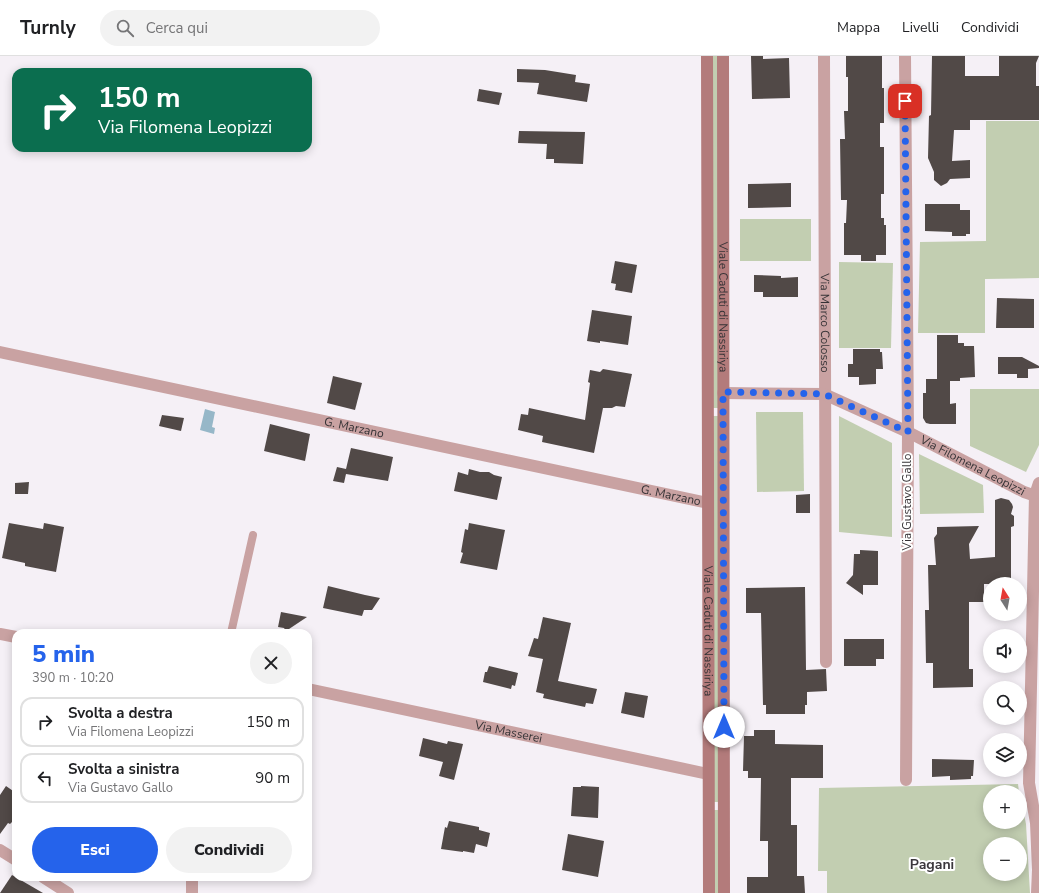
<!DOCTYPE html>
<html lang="it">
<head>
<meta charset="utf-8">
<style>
	body { margin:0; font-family:"Nunito Sans",sans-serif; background:#f2f2f2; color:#202124; height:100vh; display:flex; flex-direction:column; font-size:15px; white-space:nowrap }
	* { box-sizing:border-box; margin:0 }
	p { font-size:13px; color:#757577 }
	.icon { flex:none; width:22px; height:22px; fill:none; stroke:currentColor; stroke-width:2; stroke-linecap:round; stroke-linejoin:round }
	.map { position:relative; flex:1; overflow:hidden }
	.drawer { position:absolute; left:12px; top:573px; width:300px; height:252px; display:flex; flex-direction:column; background:#fff; border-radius:12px; box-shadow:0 2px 10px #0003 }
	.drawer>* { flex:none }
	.banner { position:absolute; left:12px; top:12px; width:300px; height:84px; border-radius:12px; box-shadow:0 2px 10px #0003; background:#0b6e4f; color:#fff; overflow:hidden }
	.needle { width:26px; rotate:349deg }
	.buttons { position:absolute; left:983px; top:521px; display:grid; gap:8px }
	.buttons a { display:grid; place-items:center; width:44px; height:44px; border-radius:50%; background:#fff; box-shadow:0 2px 10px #0003; font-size:20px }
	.pin { position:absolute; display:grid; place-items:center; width:34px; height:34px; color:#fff; margin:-17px; border-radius:8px; box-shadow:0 2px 6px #0006 }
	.me { position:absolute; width:44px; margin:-22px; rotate:0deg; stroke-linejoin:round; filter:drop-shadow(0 0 3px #0008) }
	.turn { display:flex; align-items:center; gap:14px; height:84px; padding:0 20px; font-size:18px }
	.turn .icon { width:52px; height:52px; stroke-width:2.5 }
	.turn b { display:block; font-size:28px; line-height:34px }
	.round { display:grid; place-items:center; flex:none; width:42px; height:42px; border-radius:21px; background:#f2f2f2 }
	.summary { display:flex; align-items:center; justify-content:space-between; height:68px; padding:0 20px }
	h1 { font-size:24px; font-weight:800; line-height:30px; color:#2563eb }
	.action { display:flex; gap:8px; margin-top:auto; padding:8px 20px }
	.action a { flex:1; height:46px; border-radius:24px; background:#2563eb; color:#fff; font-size:16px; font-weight:800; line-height:46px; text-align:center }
	.action a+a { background:#f2f2f2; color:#202124 }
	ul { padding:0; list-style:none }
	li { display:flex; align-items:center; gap:12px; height:50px; margin:0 8px 6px; padding:0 12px; border:2px solid #e0e0e0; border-radius:12px }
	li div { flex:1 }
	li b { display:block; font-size:15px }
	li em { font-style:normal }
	header { display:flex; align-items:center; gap:24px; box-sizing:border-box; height:56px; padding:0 20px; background:#fff; border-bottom:1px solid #e0e0e0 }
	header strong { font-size:19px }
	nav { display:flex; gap:22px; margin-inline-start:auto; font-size:14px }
	.search { width:280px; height:36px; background:#f2f2f2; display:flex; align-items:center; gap:10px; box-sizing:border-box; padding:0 14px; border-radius:22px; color:#757577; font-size:15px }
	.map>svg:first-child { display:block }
	.green { fill:#c2ceb1; fill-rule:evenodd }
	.water { fill:#96b7c8 }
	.building { fill:#514947 }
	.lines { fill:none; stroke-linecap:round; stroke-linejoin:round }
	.lane { stroke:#c9a2a2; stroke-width:8 }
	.street { stroke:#c9a2a2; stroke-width:12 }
	.secondary { stroke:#b37b7b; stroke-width:12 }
	.route { stroke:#2563eb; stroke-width:7; stroke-dasharray:0 12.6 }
	.labels { text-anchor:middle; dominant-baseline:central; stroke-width:4; stroke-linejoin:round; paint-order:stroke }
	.street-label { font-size:12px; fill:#363336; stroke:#fff }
	.quarter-label { font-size:14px; font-weight:bold; fill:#3b373c; stroke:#fff }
</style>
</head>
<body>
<header>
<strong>Turnly</strong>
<div class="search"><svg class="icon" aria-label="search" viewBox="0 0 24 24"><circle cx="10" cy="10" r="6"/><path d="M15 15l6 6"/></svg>Cerca qui</div>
<nav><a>Mappa</a><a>Livelli</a><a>Condividi</a></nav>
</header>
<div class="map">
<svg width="1039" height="837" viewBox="0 0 1039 837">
	<rect width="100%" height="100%" fill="#f5f0f6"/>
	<g class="green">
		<rect x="713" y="0" width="5" height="352"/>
		<path d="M986 65H1039V222L985 223V277H918L920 186 986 185Z"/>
		<rect x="740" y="163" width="71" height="42"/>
		<path d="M839 206 893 207 891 292H839Z"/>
		<path d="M970 333H1039V389L1026 416 970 390Z"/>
		<path d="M756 356H803L804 435 757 436Z"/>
		<path d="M712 360H718L719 746H714Z"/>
		<path d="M839 360 892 387V481L839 476Z"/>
		<path d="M919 398 983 429 984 457 920 458Z"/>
		<path d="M1018 728 1019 736H990V766H1020V739L1026 768 1030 837H827V815H818L819 732ZM990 788H1020V818H990Z"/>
		<path d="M714 754H719L718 837H714Z"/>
	</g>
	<path class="water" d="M205 353 215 356 212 371 215 372 214 378 200 374Z"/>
	<g class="building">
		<path d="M751 0H763V3L789 2 790 42 752 43Z"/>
		<path d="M846 0H882V32H884V67H880V91H884V138H881V162H884V169H886V199H876V205H861V199H844V167H846L847 144H841L840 83H845L844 55H848V21H846Z"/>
		<path d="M932 0H965V20H999V0H1039L1036 7V30H1039V64H970V74H954L952 105 970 104V122L950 123 947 127 941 130 934 124V116L928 102 929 60 931 59Z"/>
		<path d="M517 13 545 14 576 19 575 26 590 28 587 46 537 38 539 27 517 26Z"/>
		<path d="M479 33 502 37 499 49 477 45Z"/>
		<path d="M519 75 585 76 583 108 554 107V103H546L547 88 518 87Z"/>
		<path d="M791 127V151L748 152V128Z"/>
		<path d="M925 148H960V154H970V178H966V180H952V176L925 175Z"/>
		<path d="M615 205 637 209 632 237 615 234 616 228 611 227Z"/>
		<path d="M754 219 781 220V222L798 221V241H763V236H754Z"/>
		<path d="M997 242 1034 243V272H996Z"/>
		<path d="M592 254 632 260 628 289 600 285V287L587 285Z"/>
		<path d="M937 279H958V287H964V290H974L975 321 960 322V325H950V348L956 347V368H930L926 367 923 362V337H926V323H937Z"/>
		<path d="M853 293H880V296H882L883 313H876V328L859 329V321H848V308H853Z"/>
		<path d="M998 301H1022L1039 310V312L1028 313V322H1017V318H998Z"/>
		<path d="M603 313 632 318 625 351 616 350 612 352H603L594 397 542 386 543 380 518 374 521 358 528 359 529 352 585 364 590 327 588 326 590 314 600 316Z"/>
		<path d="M333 320 362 327 355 354 327 347Z"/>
		<path d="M162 359 184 362 181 375 159 370Z"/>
		<path d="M270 368 310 378 305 405 264 395Z"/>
		<path d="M351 392 393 401 388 425 346 418 344 427 333 425 337 411 346 413Z"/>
		<path d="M469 413 480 416H489L494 419 502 421 497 444 454 435 458 416 468 419Z"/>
		<path d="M29 426 28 438H15V427Z"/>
		<path d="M810 438V457H796V439Z"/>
		<path d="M1001 442 1009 444 1012 448 1013 451 1011 458 1014 460V470L1011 471V528H984V546H969V613H973V631L933 632V607H926L925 554H929L928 509H936L934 482 937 478V471L979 470 969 488 970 503 995 501V444Z"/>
		<path d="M9 467 43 473 44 467 64 471 56 516 25 510V507L2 502Z"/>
		<path d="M469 467 505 474 497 514 460 507 463 497 461 496 465 473 468 474Z"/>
		<path d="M860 494 878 495V529H863V539L846 527 853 519 854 498H860Z"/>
		<path d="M328 530 365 539 380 542 372 554H364L362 560 323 552Z"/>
		<path d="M805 531 806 614 826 613 827 635 807 636V649H805V658H766V649H763L761 557H746V532Z"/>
		<path d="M281 556 307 561 286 575 284 572 278 571Z"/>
		<path d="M543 561 571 567 558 625 597 633 593 648 586 647 585 651 543 642 544 638 536 636 543 603 528 600 534 582 538 583Z"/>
		<path d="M844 583H884V603H876V610H844Z"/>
		<path d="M489 610 518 617 515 630 512 629 511 633 483 626 485 616H487Z"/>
		<path d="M625 636 648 640 644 662 621 657Z"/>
		<path d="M754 674H775V688L823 689V722H791V769H797V820H804L805 837H747V821H768V785H760L761 722H748V715H743L744 680H754Z"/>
		<path d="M423 682 447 688 448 685 463 688 454 724 439 720 443 706 419 700Z"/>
		<path d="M932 703 974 704 973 720H971V723L950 724V720L932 721Z"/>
		<path d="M6 730 16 737V768L12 766 10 768 8 767 0 778V739Z"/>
		<path d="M581 730 599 731 598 762 571 760 573 731H581Z"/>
		<path d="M449 765 479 771V774L490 777 487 791 476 788 474 797 463 795V796L441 793 445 771 447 772Z"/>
		<path d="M568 778 604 785 598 821 562 814Z"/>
		<path d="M12 819 43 837H0Z"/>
	</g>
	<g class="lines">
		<path class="lane" d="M231 577 253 479"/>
		<g class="street">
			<path id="s1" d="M824 0 826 606"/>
			<path d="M905 0 908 376 906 724"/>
			<path id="s2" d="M0 296 708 447"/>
			<path id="s3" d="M723 337 824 338 908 376 1024 436 1039 441"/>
			<path d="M0 578 16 581"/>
			<path id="s4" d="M308 633 708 718"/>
			<path d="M0 794 16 804"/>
			<path d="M43 821 68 837"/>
			<path d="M192 821V837"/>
			<path d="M1037 837 1038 814 1036 767 1029 727 1035 439 1039 427"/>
		</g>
		<g class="secondary">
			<path id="s5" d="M707 0 709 837"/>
			<path id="s6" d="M723 0 724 837"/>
		</g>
	</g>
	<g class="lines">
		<path class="route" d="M724 671 723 336 824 338 908 376 905 45"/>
	</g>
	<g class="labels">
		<g class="street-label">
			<text stroke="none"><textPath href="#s6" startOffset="251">Viale Caduti di Nassiriya</textPath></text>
			<text stroke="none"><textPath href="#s1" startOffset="267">Via Marco Colosso</textPath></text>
			<text stroke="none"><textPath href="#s2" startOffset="362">G. Marzano</textPath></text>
			<text stroke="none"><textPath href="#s3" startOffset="266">Via Filomena Leopizzi</textPath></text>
			<text stroke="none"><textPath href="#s2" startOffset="686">G. Marzano</textPath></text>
			<text transform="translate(907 446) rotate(-90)">Via Gustavo Gallo</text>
			<text stroke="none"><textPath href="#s5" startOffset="575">Viale Caduti di Nassiriya</textPath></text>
			<text stroke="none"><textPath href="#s4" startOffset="205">Via Masserei</textPath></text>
		</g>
		<g class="quarter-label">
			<text x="932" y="808">Pagani</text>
		</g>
	</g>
</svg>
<div class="buttons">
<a><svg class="needle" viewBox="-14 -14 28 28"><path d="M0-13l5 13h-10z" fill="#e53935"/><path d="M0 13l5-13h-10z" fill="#757577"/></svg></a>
<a><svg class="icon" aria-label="sound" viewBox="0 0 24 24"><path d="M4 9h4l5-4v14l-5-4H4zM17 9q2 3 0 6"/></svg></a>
<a><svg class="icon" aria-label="search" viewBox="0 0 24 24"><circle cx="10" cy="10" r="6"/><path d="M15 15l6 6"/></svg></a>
<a><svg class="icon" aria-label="layers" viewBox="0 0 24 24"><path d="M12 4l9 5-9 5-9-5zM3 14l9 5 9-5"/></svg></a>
<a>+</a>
<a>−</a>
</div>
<div class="pin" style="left:905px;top:45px;background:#d93025"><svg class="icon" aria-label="arrive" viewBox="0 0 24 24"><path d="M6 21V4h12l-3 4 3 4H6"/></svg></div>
<svg class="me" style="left:724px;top:671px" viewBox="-20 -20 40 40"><circle r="19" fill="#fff"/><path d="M0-13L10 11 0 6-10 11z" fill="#2563eb"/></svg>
<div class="banner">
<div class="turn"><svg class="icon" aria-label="right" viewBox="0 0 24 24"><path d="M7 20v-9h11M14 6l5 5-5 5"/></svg><div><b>150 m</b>Via Filomena Leopizzi</div></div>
</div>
<section class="drawer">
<div class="summary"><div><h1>5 min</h1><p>390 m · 10:20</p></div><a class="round"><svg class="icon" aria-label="close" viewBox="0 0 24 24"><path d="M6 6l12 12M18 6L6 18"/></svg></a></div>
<ul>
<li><svg class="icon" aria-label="right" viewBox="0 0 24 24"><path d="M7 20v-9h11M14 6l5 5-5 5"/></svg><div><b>Svolta a destra</b><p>Via Filomena Leopizzi</p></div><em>150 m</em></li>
<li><svg class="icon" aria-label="left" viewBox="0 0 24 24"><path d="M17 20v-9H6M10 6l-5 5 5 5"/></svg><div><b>Svolta a sinistra</b><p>Via Gustavo Gallo</p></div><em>90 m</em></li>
</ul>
<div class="action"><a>Esci</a><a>Condividi</a></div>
</section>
</div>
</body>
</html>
